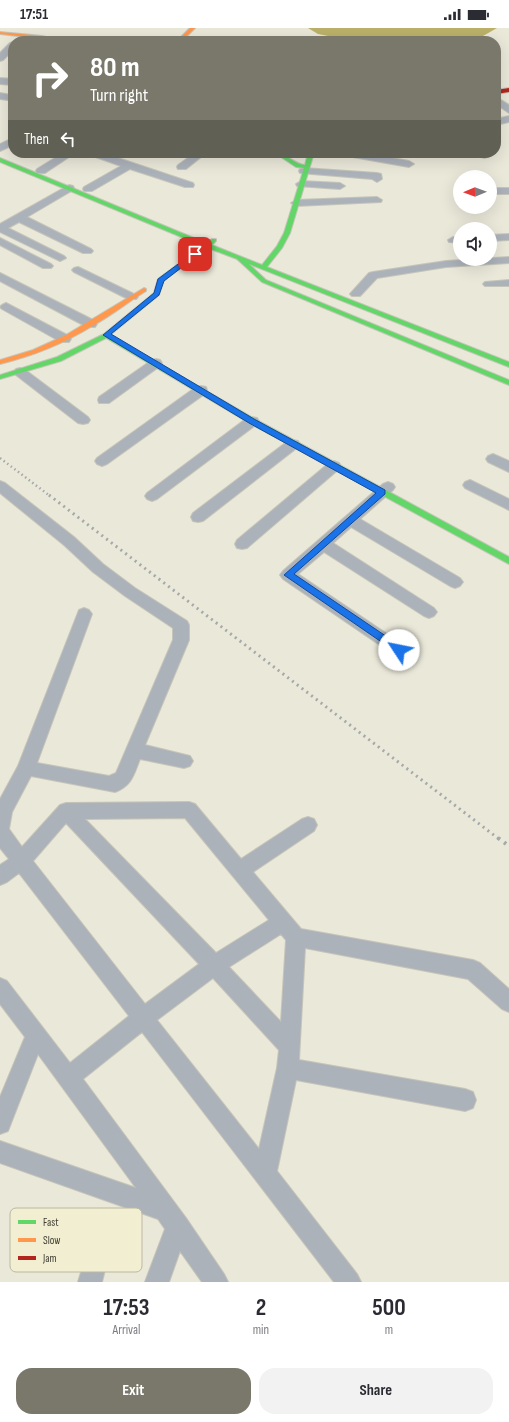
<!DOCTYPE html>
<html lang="en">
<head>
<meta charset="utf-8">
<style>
	body { margin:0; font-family:"Sofia Sans Condensed",sans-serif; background:#f2f2f3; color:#2b2b33; height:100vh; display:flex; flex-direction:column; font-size:15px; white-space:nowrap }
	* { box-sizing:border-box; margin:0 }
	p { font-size:13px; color:#7c7c81 }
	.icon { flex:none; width:22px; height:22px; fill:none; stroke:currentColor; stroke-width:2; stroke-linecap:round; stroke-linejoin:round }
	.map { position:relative; height:1254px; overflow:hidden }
	.panel { display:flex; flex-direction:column; background:#fff; flex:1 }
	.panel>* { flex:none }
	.hud { position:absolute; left:8px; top:8px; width:493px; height:122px; border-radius:16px; box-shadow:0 4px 16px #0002; background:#7a786b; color:#fff; overflow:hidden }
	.needle { width:26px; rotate:269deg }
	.controls { position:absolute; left:453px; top:142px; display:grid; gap:8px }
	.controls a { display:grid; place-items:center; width:44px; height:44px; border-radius:50%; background:#fff; box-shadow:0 4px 16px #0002; font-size:20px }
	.pin { position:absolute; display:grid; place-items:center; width:34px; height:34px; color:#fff; margin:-17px; border-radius:8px; box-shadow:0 2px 6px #0006 }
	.me { position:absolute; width:44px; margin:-22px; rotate:304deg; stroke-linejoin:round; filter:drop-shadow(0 0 3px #0008) }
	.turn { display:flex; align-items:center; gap:14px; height:84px; padding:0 16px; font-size:18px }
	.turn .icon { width:52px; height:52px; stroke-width:2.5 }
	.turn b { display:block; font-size:28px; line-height:34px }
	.then { display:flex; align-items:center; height:38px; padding:0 16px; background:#0003; gap:8px; font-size:15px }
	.eta { display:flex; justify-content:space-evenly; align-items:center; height:68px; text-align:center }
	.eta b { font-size:24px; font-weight:700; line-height:28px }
	.action { display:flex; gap:8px; margin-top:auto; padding:8px 16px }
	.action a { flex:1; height:46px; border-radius:16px; background:#7a786b; color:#fff; font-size:16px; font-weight:700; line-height:46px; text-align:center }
	.action a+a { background:#f2f2f3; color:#2b2b33 }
	.status { display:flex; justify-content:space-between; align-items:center; height:28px; padding:0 20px; background:#fff; direction:ltr }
	.status svg { height:11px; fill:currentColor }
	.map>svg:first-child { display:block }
	.water { fill:#bcb169 }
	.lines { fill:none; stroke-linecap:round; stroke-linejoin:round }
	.street-casing { stroke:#c6c5b9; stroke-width:2 }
	.fast-casing { stroke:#c6c5b9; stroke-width:2 }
	.slow-casing { stroke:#c6c5b9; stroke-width:2 }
	.jam-casing { stroke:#c6c5b9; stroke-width:2 }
	.street { fill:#acb2ba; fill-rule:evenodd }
	.fast { fill:#63d668; fill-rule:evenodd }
	.slow { fill:#ff974d; fill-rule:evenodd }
	.jam { fill:#b3261e; fill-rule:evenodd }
	.rail-far2 { stroke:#a6a9a9; stroke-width:2.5; stroke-dasharray:1.5 3; stroke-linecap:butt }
	.rail-far1 { stroke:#a6a9a9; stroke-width:3; stroke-dasharray:2 4; stroke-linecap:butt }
	.rail { stroke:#a6a9a9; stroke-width:4; stroke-dasharray:2.5 5; stroke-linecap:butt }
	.route { fill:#1a73e8; stroke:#114b97 }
	.key { fill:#f2eed1; stroke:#bcb8a1; stroke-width:1 }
	.key-label { font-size:11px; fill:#3d3b30 }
</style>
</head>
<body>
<div class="status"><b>17:51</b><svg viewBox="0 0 49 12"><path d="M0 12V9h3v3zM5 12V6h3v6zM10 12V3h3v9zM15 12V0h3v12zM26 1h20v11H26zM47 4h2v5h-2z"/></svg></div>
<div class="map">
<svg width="509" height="1254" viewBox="0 0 509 1254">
	<rect width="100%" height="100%" fill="#eae8d9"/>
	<path class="water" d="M308 0H497L476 12 468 13H353L318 6Z"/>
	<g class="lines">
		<defs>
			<g id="street">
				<path d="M13 14V22L3 32 0 33V25L10 15Z"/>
				<path d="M0 50 13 51V57L0 56Z"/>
				<path d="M0 65 11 67 13 69 8 72 0 71Z"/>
				<path d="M496 69 509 77V85L496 76Z"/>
				<path d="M509 88V94L496 97V91Z"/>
				<path d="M13 110V117L0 123V116Z"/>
				<path d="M63 125H75L45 145H37L36 143 37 141Z"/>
				<path d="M88 125H103L193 155 194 157 193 159H185L130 141 92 163H84L83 161 84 159 121 138 90 127Z"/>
				<path d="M195 125H206L186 141H178L177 139 178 137Z"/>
				<path d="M342 125H364L409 133 414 136 409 139 347 128Z"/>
				<path d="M446 125H457L452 128 448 127Z"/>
				<path d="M478 125H489L490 127 485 130 481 129Z"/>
				<path d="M304 140 377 145 381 146 382 151 377 154 372 151 300 145 299 143 300 141Z"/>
				<path d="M301 153 340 155 345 158 340 161 297 158 296 156Z"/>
				<path d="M69 157 73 158 74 160 73 162 27 189 91 221 93 223 91 225H83L19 194 8 200 64 228 66 230 60 233 0 204V196Z"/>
				<rect x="490" y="160" width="19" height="6"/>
				<path d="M377 169 382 172 381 174 296 178 291 175 296 172Z"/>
				<path d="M509 206V212L490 213V207Z"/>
				<path d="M453 209H460V215L449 214 448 212Z"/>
				<path d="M0 210 51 236 53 238 51 240H43L0 217Z"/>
				<path d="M509 229V235L446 239 377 250 360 268H352L350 266 369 245 373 244 446 233Z"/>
				<path d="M78 239 136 267 138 269 136 271H128L74 244 72 242 74 240Z"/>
				<path d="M0 245 95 293 97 296 95 299H87L0 253Z"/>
				<path d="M509 252V258H485L483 256 485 254Z"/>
				<path d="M6 275 69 308 71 311 69 314H61L2 281 0 279 2 277Z"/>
				<path d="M156 331 160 332 162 335 160 338 109 375H99L98 372 99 369 152 332Z"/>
				<path d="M20 340 24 341 88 389 90 392 88 395 83 396 78 395 16 347 14 344 16 341Z"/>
				<path d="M201 358 206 359 207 362 206 365 107 436 102 438 97 436 95 433 97 430 196 359Z"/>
				<path d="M252 389 257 390 259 393 257 396 157 471 152 473 147 471 145 468 147 465 247 390Z"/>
				<path d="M293 412 298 413 300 416 298 419 203 493 198 494 193 493 191 489 193 485 288 413Z"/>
				<path d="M493 426 509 433V444L488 434 486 431 488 428Z"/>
				<path d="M334 433 339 435 341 438 339 441 247 520 242 521 237 520 235 516 237 512 329 435Z"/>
				<path d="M470 452 509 471V482L465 460 463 457 465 454Z"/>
				<path d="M0 453 5 455 74 509 103 536 135 560 187 593 189 597V612L145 717 190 728 193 733 190 738 184 740 140 731C134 746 132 758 115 764L31 748 12 784 9 801 22 819 60 777 66 775 189 774 195 776 241 831 302 791 308 789 314 791 317 797 314 803 253 844 301 901 473 932 480 935 509 961V984L502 981 468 951 305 920 299 1032 465 1061 473 1064 476 1072 473 1080 465 1083 296 1052 277 1143 357 1246 361 1254H334L142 1004 83 1051 186 1190 224 1246 228 1254H202L180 1223 169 1254H145L165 1201 158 1191 0 1135V1113L136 1160 38 1026 8 1103 0 1106V1069L25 1009 0 976V950L7 953 70 1035 129 988 19 845 7 854 0 857V837L9 831 0 820V771L18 738 79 582 84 580 89 582 92 586 37 735 109 748 116 745 173 612V600L125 568 93 544 64 517 0 465ZM185 790 269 892 216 925 85 791ZM66 795 199 936 145 976 33 833ZM281 906 286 912 281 994 229 939ZM213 950 279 1022 277 1040 259 1121 157 992Z"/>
				<path d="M388 454 393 456 395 459 393 462 360 491 460 550 463 554 460 558 455 560 450 558 351 499 333 515 434 580 437 584 434 588 429 590 424 588 324 524 298 546 405 618 407 622 405 626 399 628 393 626 283 551 280 547 283 543 383 456Z"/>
				<path d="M95 1221 103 1225 107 1233 102 1254H78L87 1225Z"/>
			</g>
			<path id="fast" d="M275 125C287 125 293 136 305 137L308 125H314L290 205 282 220 267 239 509 334V339L249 236 266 252 509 352V357L262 254 237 231 208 220 163 253 159 267 110 307 255 391 509 529V536L249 395 106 310 61 333 0 351V347L57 329 104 306 154 265 158 251 203 218 0 134V130L206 215 212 211H216V213L212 217 262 237 277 218 284 205 304 140 296 139Z"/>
			<g id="slow">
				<path d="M190 0H195L182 13H177Z"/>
				<path d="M0 4 42 8 63 13 0 6Z"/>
				<path d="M144 260 146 261V263C128 274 112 287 94 297 65 315 33 328 0 336V332L33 322 66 307Z"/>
			</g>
			<path id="jam" d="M509 60V64L496 66V62Z"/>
		</defs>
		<use href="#street" class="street-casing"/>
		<use href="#fast" class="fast-casing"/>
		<use href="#slow" class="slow-casing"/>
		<use href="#jam" class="jam-casing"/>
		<use href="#street" class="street"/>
		<use href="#fast" class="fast"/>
		<use href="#slow" class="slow"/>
		<use href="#jam" class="jam"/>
		<path class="rail-far2" d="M0 430 50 468"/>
		<path class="rail-far1" d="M49 467 499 811"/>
		<path class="rail" d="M498 810 509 818"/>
	</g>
	<path class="route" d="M193 225 199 226 164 253 159 267 111 306 254 391 385 462V466L294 546 402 619 404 622 402 624H396L284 547 376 465 249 395 103 307 154 265 158 251Z"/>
	<rect x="10" y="1180" width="132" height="64" rx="6" class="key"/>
	<rect x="18" y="1192" width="18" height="4" fill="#63d668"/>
	<rect x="18" y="1210" width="18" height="4" fill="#ff974d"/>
	<rect x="18" y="1228" width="18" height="4" fill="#b3261e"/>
	<g class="key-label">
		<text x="43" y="1198">Fast</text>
		<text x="43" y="1216">Slow</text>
		<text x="43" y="1234">Jam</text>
	</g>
</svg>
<div class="controls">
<a><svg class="needle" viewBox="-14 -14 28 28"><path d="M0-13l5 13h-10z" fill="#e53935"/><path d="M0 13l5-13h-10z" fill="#7c7c81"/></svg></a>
<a><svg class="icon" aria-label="sound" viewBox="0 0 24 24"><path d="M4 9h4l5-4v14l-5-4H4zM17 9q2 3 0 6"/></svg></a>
</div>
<div class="pin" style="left:195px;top:226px;background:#d93025"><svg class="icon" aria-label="arrive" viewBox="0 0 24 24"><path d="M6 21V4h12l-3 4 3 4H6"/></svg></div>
<svg class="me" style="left:399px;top:622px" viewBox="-20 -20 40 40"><circle r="19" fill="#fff"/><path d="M0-13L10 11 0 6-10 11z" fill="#1a73e8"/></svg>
<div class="hud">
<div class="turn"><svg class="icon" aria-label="right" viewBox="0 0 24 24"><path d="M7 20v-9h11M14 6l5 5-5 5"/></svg><div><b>80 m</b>Turn right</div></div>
<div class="then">Then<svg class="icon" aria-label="left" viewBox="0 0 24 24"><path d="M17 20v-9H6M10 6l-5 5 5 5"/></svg></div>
</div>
</div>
<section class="panel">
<div class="eta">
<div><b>17:53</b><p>Arrival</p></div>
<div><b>2</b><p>min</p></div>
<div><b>500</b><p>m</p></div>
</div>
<div class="action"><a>Exit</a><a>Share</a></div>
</section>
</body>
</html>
